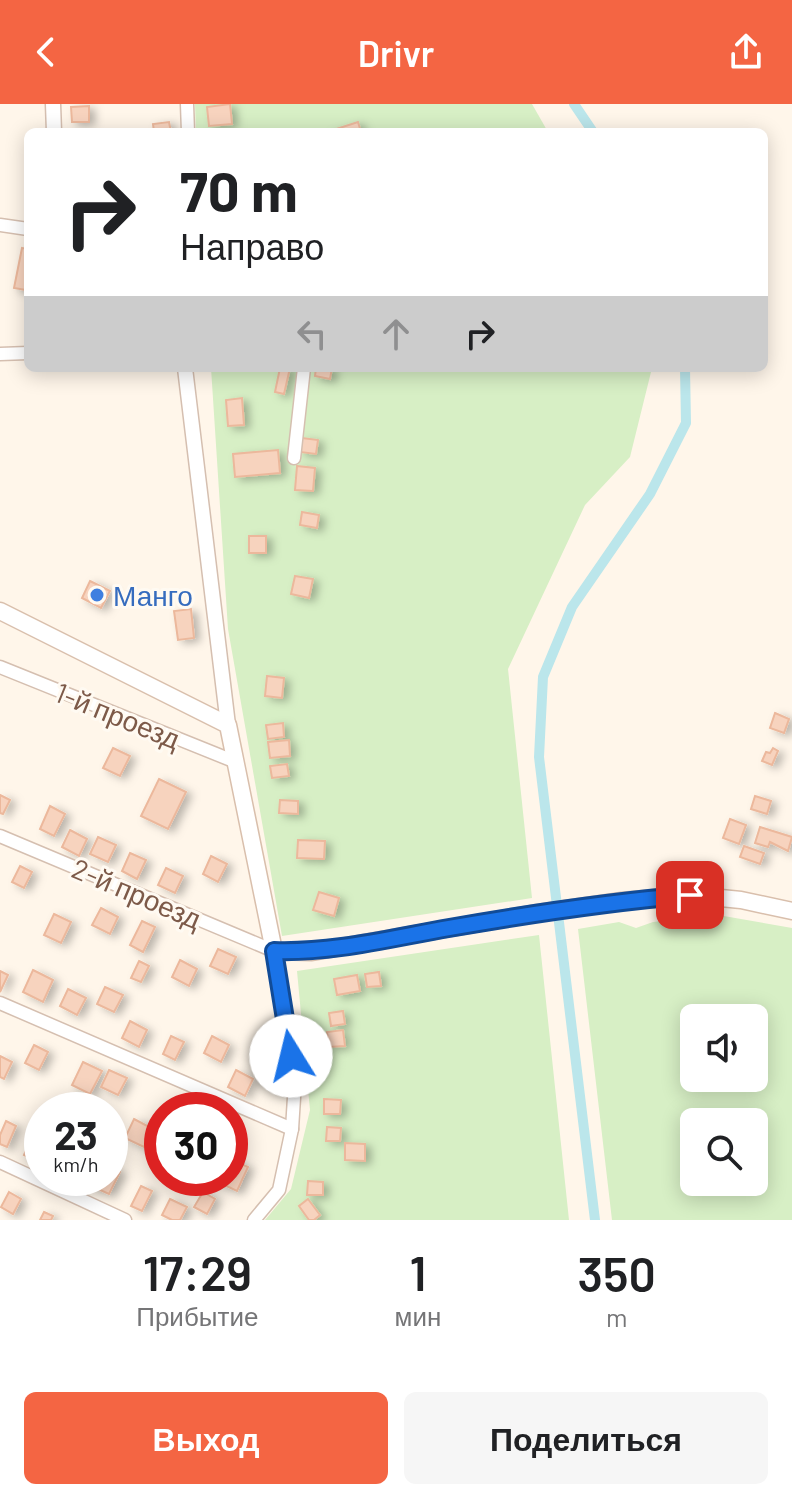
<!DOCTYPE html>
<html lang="ru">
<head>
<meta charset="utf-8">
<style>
	body { margin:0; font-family:Barlow,sans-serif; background:#f6f6f6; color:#202124; height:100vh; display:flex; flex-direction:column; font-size:30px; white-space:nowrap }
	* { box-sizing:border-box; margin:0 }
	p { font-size:26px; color:#757577 }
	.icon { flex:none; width:44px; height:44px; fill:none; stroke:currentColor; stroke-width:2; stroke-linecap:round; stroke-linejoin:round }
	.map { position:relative; height:1116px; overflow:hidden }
	.side { display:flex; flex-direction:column; background:#fff; flex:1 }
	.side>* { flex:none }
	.banner { position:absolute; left:24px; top:24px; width:744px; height:244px; border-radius:12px; box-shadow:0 4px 20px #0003; background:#fff; color:#202124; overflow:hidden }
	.tools { position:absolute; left:680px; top:900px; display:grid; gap:16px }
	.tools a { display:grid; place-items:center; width:88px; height:88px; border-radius:12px; background:#fff; box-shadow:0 4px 20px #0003; font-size:40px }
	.speed { position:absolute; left:24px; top:988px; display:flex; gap:16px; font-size:40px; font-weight:700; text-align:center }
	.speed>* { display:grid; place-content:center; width:104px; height:104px; border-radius:50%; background:#fff; box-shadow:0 4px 20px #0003; line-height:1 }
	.speed small { font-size:20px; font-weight:400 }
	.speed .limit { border:12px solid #d22; background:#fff; color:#111 }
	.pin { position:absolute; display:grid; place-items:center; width:68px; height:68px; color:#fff; margin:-34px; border-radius:16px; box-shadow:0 4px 12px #0006 }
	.me { position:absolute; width:88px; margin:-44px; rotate:351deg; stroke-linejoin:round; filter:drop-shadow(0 0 6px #0008) }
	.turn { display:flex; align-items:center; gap:28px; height:168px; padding:0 24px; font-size:36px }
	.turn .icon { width:104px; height:104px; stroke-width:2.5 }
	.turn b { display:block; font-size:56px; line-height:68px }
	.lanes { display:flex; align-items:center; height:76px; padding:0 24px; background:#0003; justify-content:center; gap:40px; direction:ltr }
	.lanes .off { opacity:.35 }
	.eta { display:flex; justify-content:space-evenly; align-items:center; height:136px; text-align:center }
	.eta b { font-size:48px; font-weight:600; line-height:56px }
	.cta { display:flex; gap:16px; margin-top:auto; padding:16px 24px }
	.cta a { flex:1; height:92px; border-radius:12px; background:#f46543; color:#fff; font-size:32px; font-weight:600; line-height:92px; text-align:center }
	.cta a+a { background:#f6f6f6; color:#202124 }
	header { display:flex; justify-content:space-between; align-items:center; height:104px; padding:0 24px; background:#f46543; color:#fff; font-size:36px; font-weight:600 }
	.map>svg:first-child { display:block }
	.green { fill:#d7efc5; fill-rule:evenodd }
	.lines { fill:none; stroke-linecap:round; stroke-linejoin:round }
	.canal { stroke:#bbe6eb; stroke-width:10 }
	.building { fill:#f7d3be; stroke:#ecb89c; stroke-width:2; filter:url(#shadow) }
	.minor-casing { stroke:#d5bfb0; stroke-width:15 }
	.tertiary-casing { stroke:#d5bfb0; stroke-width:17 }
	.secondary-casing { stroke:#d9bfac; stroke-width:19 }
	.minor { stroke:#fff; stroke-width:12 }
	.tertiary { stroke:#fff; stroke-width:14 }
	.secondary { stroke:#fff; stroke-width:16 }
	.route-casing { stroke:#114b97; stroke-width:20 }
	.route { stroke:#1a73e8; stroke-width:14 }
	.shop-dot { fill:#3f7fe0; stroke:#fffaf2; stroke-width:3 }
	.labels { text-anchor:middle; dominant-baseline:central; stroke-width:6; stroke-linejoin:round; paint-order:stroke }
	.shop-label { font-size:28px; fill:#366cbe; stroke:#fffaf2; text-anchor:start }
	.street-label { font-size:28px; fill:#7d5a49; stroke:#fffaf2 }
</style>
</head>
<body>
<header><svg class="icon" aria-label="back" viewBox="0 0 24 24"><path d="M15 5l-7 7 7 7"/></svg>Drivr<svg class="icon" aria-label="share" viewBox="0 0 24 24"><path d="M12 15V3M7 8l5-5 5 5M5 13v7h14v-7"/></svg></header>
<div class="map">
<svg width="792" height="1116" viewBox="0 0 792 1116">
	<defs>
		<filter id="shadow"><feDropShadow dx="5.5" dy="3" stdDeviation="4" flood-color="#0004"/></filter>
	</defs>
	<rect width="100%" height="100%" fill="#fff6ea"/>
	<g class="green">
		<path d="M195 0H532L548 28H196Z"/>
		<path d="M211 264H652L630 353 585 401 508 565 532 794 282 832 228 525Z"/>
		<path d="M718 811 792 824V1116H612L578 825 619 818 636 824 653 818ZM694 914H754V974H694ZM694 1018H754V1078H694Z"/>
		<path d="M539 831 569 1116H265L291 1085 310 1006 297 867Z"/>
	</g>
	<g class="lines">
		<g class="canal">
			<path d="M574 0 593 28"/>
			<path d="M595 1116 539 653 543 573 572 503 650 390 686 319 685 264"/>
		</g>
	</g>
	<g class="building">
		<path d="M230 0 232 20 209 22 207 3Z"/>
		<path d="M89 2V18H72L71 3Z"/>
		<path d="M169 18 171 28H154L153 20Z"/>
		<path d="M358 18 361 28H327Z"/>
		<path d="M22 144 28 145 26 186 14 184Z"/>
		<path d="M280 264H290L284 290 275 288Z"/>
		<path d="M316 264H332L330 275 315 272Z"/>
		<path d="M242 294 244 321 228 322 226 296Z"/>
		<path d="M302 334 318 336 316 350 300 348Z"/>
		<path d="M278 346 280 369 235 373 233 350Z"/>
		<path d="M297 362 315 364 313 387 295 386Z"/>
		<path d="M302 408 319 411 317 424 300 421Z"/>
		<rect x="249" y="432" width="17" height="17"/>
		<path d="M295 472 313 475 309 494 291 490Z"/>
		<path d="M90 477 110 487 101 504 82 494Z"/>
		<path d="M191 505 194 534 178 536 174 507Z"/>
		<path d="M267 572 284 574 282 594 265 592Z"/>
		<path d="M775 609 789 615 784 629 770 624Z"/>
		<path d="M283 619 284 633 268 635 266 621Z"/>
		<path d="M289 636 290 652 270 654 268 638Z"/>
		<path d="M113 644 130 652 120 672 103 664Z"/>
		<path d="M773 644 778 647 772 661 762 657 766 648 770 649Z"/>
		<path d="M287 660 289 672 272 674 270 662Z"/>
		<path d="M159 675 186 688 168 725 141 712Z"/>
		<path d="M0 691 10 696 3 710 0 709Z"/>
		<path d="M755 692 771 697 767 710 751 705Z"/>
		<path d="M280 696 298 697V710L279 709Z"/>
		<path d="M50 702 65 710 54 732 40 725Z"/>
		<path d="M730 715 746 721 739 740 723 734Z"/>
		<path d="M760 723 792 733 788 747 770 738 768 743 755 739Z"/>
		<path d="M70 726 87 735 79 752 62 743Z"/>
		<path d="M98 733 116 741 108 758 90 750Z"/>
		<path d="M298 736 325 737 324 755 297 754Z"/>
		<path d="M744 742 764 749 760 760 740 753Z"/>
		<path d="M130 749 146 756 137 775 122 767Z"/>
		<path d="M211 752 227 760 218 778 203 770Z"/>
		<path d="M20 762 32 768 24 784 12 778Z"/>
		<path d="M166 764 183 772 175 789 158 781Z"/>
		<path d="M319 788 339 794 334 812 313 806Z"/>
		<path d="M101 804 118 813 110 830 92 821Z"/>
		<path d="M54 810 71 818 61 839 44 831Z"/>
		<path d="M142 817 155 823 143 848 130 841Z"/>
		<path d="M218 845 236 853 228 870 210 862Z"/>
		<path d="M180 856 197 865 189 882 172 873Z"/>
		<path d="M139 857 149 862 141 878 131 874Z"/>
		<path d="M33 866 53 876 43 898 23 888Z"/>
		<path d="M0 867 8 871 0 888Z"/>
		<path d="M379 868 381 882 367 883 365 870Z"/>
		<path d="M357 871 360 887 337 891 334 875Z"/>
		<path d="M105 883 123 891 114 908 97 900Z"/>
		<path d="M68 885 86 894 77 911 60 902Z"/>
		<path d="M343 907 345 920 331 922 329 909Z"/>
		<path d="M130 917 147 926 139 943 122 934Z"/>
		<path d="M343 926 345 942 329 943 327 928Z"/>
		<path d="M171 932 184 938 175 956 163 950Z"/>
		<path d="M212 932 229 941 221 958 204 949Z"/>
		<path d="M34 941 48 948 39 966 25 959Z"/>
		<path d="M0 952 12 958 4 975 0 973Z"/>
		<path d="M83 958 102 967 90 990 72 981Z"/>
		<path d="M109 966 127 974 118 991 101 983Z"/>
		<path d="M236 966 253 975 245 992 228 983Z"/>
		<path d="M324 995 341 996 340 1010H324Z"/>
		<path d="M134 1015 153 1025 144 1043 125 1034Z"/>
		<path d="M6 1017 16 1022 7 1043 0 1040V1031Z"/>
		<path d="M327 1023 341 1024 340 1037H326Z"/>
		<path d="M30 1037 42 1042 40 1058 24 1051Z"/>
		<path d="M345 1039 365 1040V1057L345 1056Z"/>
		<path d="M230 1055 248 1063 237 1087 216 1077 218 1074H230Z"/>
		<path d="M110 1063 120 1068 109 1090 89 1081 93 1074H110Z"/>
		<path d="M308 1077 323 1078V1091H307Z"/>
		<path d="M141 1082 152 1087 142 1107 131 1102Z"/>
		<path d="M9 1088 21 1095 13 1110 1 1103Z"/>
		<path d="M203 1088 215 1095 207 1110 194 1103Z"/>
		<path d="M170 1095 187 1103 180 1116H172L162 1111Z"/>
		<path d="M308 1095 320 1111 314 1116H309L299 1102Z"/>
		<path d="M44 1108 53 1112 51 1116H40Z"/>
	</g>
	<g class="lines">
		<defs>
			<g id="minor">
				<path d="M187 0 188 28"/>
				<path d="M0 121 28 125"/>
				<path d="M0 250 28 249"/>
				<path d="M294 354 304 264"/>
				<path d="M0 563 236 658"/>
				<path d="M0 732 274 847 295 978 292 1025 279 1086 254 1116"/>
				<path d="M0 899 292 1025"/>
				<path d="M0 1058 125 1116"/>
			</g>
			<g id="tertiary">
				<path d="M53 0 54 28"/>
				<path d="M185 264 228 621"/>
			</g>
			<path id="secondary" d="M0 507 228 621 274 847 312 848 531 810 622 797 690 791 741 796 792 807"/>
		</defs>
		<use href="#minor" class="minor-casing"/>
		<use href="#tertiary" class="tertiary-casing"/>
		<use href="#secondary" class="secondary-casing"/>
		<use href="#minor" class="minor"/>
		<use href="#tertiary" class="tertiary"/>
		<use href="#secondary" class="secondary"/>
	</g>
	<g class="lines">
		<defs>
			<path id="route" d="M291 952 274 847C333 849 391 834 449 824 529 810 609 798 690 791"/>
		</defs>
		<use href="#route" class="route-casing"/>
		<use href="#route" class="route"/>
	</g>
	<circle class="shop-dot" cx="97" cy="491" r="8"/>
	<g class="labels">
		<g class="shop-label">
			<text x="113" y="491">Манго</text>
		</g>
		<g class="street-label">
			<text transform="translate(118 611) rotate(22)">1-й проезд</text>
			<text transform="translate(137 789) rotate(23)">2-й проезд</text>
		</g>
	</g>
</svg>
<div class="tools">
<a><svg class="icon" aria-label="sound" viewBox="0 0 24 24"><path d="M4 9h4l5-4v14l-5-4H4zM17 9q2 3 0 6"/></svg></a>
<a><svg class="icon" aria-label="search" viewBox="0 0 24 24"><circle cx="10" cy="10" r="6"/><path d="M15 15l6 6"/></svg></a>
</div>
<div class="speed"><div>23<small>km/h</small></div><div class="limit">30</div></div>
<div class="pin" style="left:690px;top:791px;background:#d93025"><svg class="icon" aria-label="arrive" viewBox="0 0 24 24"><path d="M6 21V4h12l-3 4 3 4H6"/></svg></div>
<svg class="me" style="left:291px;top:952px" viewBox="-20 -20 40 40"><circle r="19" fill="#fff"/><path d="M0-13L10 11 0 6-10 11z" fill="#1a73e8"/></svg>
<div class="banner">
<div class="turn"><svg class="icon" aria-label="right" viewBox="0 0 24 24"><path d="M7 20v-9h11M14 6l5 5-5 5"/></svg><div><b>70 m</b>Направо</div></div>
<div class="lanes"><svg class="icon off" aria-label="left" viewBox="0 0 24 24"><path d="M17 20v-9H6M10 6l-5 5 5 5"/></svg><svg class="icon off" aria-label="ahead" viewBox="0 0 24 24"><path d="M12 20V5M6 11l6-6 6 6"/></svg><svg class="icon" aria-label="right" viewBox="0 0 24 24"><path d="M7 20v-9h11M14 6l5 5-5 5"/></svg></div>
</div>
</div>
<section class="side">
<div class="eta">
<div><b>17:29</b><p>Прибытие</p></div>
<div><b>1</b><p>мин</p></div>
<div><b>350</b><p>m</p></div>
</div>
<div class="cta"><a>Выход</a><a>Поделиться</a></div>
</section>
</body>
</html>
